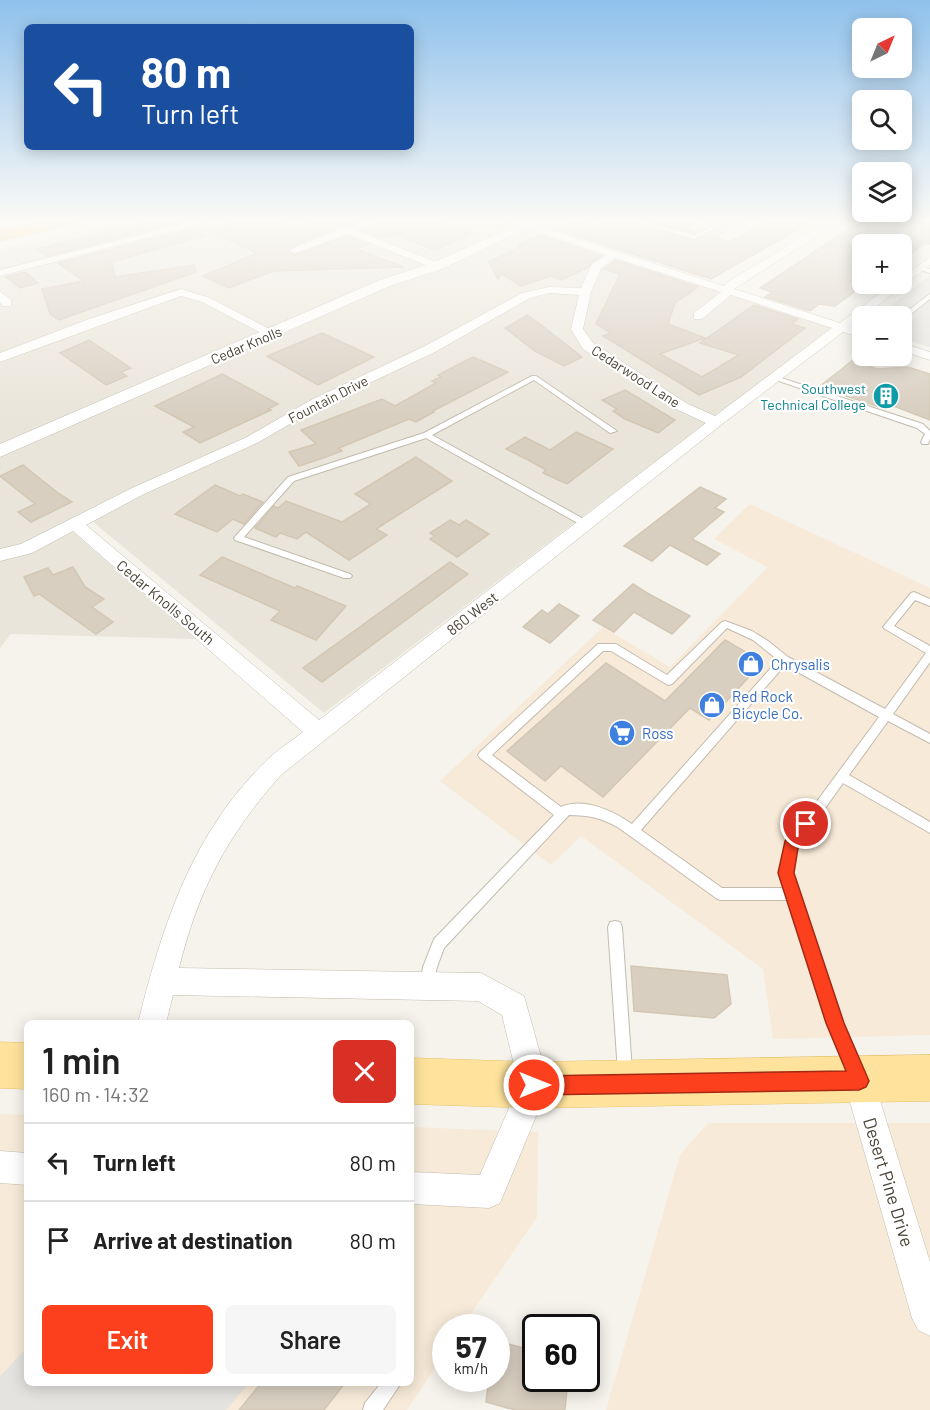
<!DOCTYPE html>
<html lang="en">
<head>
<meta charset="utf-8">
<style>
	body { margin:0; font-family:Barlow,sans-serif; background:#f6f6f6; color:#222; height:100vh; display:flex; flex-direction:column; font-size:22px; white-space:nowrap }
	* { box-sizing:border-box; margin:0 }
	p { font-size:20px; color:#767676 }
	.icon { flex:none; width:33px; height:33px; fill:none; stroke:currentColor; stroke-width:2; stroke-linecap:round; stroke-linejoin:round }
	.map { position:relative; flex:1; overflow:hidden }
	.side { position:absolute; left:24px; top:1020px; width:390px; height:366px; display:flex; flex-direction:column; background:#fff; border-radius:9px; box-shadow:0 3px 15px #0003 }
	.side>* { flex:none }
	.hud { position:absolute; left:24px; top:24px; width:390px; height:126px; border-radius:9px; box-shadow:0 3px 15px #0003; background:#1a4fa0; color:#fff; overflow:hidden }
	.needle { width:39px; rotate:43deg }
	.fabs { position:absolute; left:852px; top:18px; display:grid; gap:12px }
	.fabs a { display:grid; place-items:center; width:60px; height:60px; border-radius:9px; background:#fff; box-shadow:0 3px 15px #0003; font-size:30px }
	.speed { position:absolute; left:432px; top:1314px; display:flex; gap:12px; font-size:30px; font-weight:700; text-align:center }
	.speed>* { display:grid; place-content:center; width:78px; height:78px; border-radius:50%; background:#fff; box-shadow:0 3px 15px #0003; line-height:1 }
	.speed small { font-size:15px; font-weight:400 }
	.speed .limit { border:3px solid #111; border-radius:9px; background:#fff; color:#111 }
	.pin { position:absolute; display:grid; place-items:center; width:51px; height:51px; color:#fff; margin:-26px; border:3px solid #fff; border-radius:50%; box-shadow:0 2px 6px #0007 }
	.me { position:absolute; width:66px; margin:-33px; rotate:90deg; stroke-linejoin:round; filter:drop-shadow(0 0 4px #0008) }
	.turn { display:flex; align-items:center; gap:21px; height:126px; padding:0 18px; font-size:27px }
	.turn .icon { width:78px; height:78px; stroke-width:2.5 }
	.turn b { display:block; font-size:42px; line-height:51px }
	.round { display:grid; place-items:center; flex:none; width:63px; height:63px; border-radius:9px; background:#f6f6f6 }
	.overview { display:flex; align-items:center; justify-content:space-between; height:102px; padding:0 18px }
	h1 { font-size:36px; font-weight:600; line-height:45px }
	.button { display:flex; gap:12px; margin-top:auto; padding:12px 18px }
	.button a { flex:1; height:69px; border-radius:9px; background:#fc3f1d; color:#fff; font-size:24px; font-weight:600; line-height:69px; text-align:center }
	.button a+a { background:#f6f6f6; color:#222 }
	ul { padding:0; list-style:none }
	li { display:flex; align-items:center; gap:18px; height:78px; padding:0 18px; border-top:2px solid #e0e0e0 }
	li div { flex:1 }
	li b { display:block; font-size:22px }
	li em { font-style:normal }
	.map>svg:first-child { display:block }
	.residential { fill:#eae5da }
	.commercial { fill:#f7ead8 }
	.parking { fill:#e5e3e0 }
	.building { fill:#d8cfc1; stroke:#d3c7b4; stroke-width:1.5 }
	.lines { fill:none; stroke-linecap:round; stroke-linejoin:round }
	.service-casing { stroke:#c2bbae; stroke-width:2 }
	.minor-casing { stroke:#c2bbae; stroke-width:1 }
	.tertiary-casing { stroke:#c2bbae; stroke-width:1 }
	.primary-casing { stroke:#e6c16a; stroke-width:1 }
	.motorway-casing { stroke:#e0a43c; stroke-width:1 }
	.service { fill:#fff; fill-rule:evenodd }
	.minor { fill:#fff; fill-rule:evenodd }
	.tertiary { fill:#fff; fill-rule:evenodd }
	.primary { fill:#ffe39c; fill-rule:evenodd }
	.motorway { fill:#ffcf6e; fill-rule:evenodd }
	.route { fill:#fc3f1d; stroke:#a42913; stroke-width:1.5 }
	.labels { text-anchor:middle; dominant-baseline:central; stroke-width:4.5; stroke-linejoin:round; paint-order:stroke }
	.far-street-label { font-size:14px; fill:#4b4439; stroke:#fff }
	.far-culture-label { font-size:14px; fill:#0d838f; stroke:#fff; text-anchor:end }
	.street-label { font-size:15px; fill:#4b4439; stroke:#fff }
	.shop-label { font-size:15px; fill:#366cbe; stroke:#fff; text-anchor:start }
	.near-street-label { font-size:18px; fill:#4b4439; stroke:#fff }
</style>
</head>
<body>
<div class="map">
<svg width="930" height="1410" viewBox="0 0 930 1410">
	<rect width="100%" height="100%" fill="#f6f3ec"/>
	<path class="residential" d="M132 219H497L831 328 324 713 92 521 73 532 197 639 11 634 0 648V249Z"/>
	<g class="commercial">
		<path d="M750 504 930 588V1035L773 1039 763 969 581 836 551 865 440 781 603 627 670 667 768 567 714 539Z"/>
		<path d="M0 1114 27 1115V1383H411V1127L538 1132 537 1217 462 1327 446 1328 445 1353 407 1410H0Z"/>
		<path d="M708 1123H930V1410H606L680 1155Z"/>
	</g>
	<g class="parking">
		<path d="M608 219H650L690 231 712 219H750L701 247Z"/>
		<path d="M930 275V347L902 339V316H878Z"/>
		<path d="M27 1348V1383H249L226 1410H0V1376Z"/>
	</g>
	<g class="building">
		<path d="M164 219H180L184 221 47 256 37 249Z"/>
		<path d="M250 219H273L292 229 324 219H366L341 226 288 248 287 251 295 255 348 236 367 244 356 249 404 267 273 271 229 288 203 276 257 253 207 230Z"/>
		<path d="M388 219H429L472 234 435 250 393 234 382 238 363 231Z"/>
		<path d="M600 219H625L626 221 693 241 707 235 730 242 771 219H816L711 279 554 229 577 220 599 227Z"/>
		<path d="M640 219H705L687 228 696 231 694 233Z"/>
		<path d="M864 219H877L913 228 930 219V244H923L902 260V244H862V286L835 306 819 304 810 311 765 297 772 292 760 288Z"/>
		<path d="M194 228 206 235 112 262 115 277 194 265 196 272 59 320 50 314 42 289 84 281 58 263Z"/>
		<path d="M541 235 601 256 588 267 562 280 551 276 521 286 502 274 498 279 489 262 524 245 519 244Z"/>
		<path d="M615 260 698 287 675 303 668 324 705 338 660 354 702 377 739 355 700 343 754 305 798 319 792 324 805 328 741 377 699 395 603 336 611 333 596 324 620 274 604 269Z"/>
		<path d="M25 272 38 283 20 288 6 277Z"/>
		<path d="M528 315 572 349 582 357 564 366 535 351 505 328Z"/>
		<path d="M322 333 374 357 318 385 267 356Z"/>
		<path d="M89 340 131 368 121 372 127 376 106 385 60 353Z"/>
		<path d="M473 357 508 372 433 411 434 412 416 422 409 419 339 448 342 451 323 458 299 466 289 452 316 444 301 430 382 399 395 406 436 383 432 381 441 377 438 375Z"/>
		<path d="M853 360 877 369 908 367 930 374V420L891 405 885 409 819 387Z"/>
		<path d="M222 374 278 404 268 409 271 410 200 443 183 432 194 427 155 406Z"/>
		<path d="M625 390 675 420 658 433 625 419 613 411 617 409 602 400Z"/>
		<path d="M576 432 613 449 567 484 543 473 546 470 532 462 506 449 525 437 550 450Z"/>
		<path d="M416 457 452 481 376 529 387 535 349 560 306 532 297 539 280 533 276 537 255 528 274 506 278 508 286 501 342 522 371 504 355 494Z"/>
		<path d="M23 465 58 493 72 502 31 522 18 512 35 504 0 476Z"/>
		<path d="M215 485 240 496 243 494 263 502 244 524 233 519 217 532 175 514Z"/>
		<path d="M700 487 726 499 715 508 724 512 692 539 720 554 707 565 670 545 652 561 624 546Z"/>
		<path d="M450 520 459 525 466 520 489 534 457 557 430 539 435 536 430 533Z"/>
		<path d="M222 557 295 588 297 586 346 606 316 640 271 620 280 611 200 575Z"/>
		<path d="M450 562 468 574 322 682 303 668Z"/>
		<path d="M73 567 85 587 104 599 92 607 113 622 96 634 39 594 34 596 24 577 48 568 53 575Z"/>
		<path d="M633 584 647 593 690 616 672 634 634 612 614 632 593 620Z"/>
		<path d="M559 604 579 616 550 643 523 627 542 610 548 614Z"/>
		<path d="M725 640 763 662 709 720 690 708 603 797 561 766 545 781 507 751 606 663 665 701Z"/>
		<path d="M631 966 727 975 731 1004 714 1018 634 1011Z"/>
		<path d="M496 1341 536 1351V1378H568L565 1410H515L486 1402 489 1378H496Z"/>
		<path d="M261 1383H345L324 1410H239Z"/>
	</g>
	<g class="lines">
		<defs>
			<g id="service">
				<path d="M627 219H633L694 235 728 219H733L694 239Z"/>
				<path d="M919 266 930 269V273L917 269V267Z"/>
				<path d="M930 294V299L902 321 901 316Z"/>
				<path d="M532 376H536L617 431 610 433 534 380 432 435 589 522V526H583L426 438 294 481 244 537 350 574 352 576 350 578H344L235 540 234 538 288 477 424 433Z"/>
				<path d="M775 376 923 424 930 431V439L928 444H922L921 442 925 434 917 428 773 379V377Z"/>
				<path d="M914 592 930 599V606L915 600 894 626 930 646V662L893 714 930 734V743L888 721 849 775 930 822V833L843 783 797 848 792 873 842 1023 861 1069 859 1074 854 1076 849 1074 828 1023 788 900H720L716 898 619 828C602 818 589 815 569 815L444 948 437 967 432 989 427 991 422 989 420 984 423 967 434 939 554 815 480 758 478 755 480 752 598 644H616L667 675 722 622 725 621 752 631 768 641 788 657 885 709 926 653 885 629 883 627 911 593ZM727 628 753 640 778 660 632 824C613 811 584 797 561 807L492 755 603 651H611L668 685 672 684ZM785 665 879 717 787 842 780 873 785 888H722L641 830Z"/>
				<path d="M615 921 620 922 622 927 632 1072 630 1077 625 1079 620 1077 618 1072 608 927 610 922Z"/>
				<path d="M381 1383H401L383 1410H363L365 1403Z"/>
			</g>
			<g id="minor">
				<path d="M203 219H218L0 276V270Z"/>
				<path d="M373 219H386L357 231 441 264V268H433L348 234 298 252 294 253 289 250 342 228Z"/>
				<path d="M501 219H515L724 286 727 282 832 219H843L734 289 840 323 892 284H902V277L930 257V265L851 326 862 330V338L843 332 721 425 281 775C227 836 199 888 179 968L481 973 524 996 549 1085 500 1203 489 1208 411 1204V1172L480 1175 519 1085 502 1015 478 1001 173 995 166 1023H138C162 927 191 835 264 763 275 751 290 742 303 732L73 531 32 553 0 561V549L21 544 132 488 247 437 311 400 425 346 522 293 549 287 581 288 592 264 606 255ZM615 258 721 292 694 313V319H702L731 295 832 328 715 416 688 404 593 343 583 329 591 292 601 268ZM549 293 579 295 571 329 583 349 678 410 706 423 319 720 86 525 144 494 257 443 321 406 435 352 530 298Z"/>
				<path d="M181 289 210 298 279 334 277 337H269L202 302 181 296 0 362V353L89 319Z"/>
				<path d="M0 292 11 300V306H3L0 302Z"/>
				<path d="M902 343 930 352V360L902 351Z"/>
				<path d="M859 1066 869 1071 874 1081 930 1262V1336L918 1330 912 1318 844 1081 849 1071Z"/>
				<path d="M0 1151 27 1153V1185L0 1183Z"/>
			</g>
			<path id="tertiary" d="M531 219H546L442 269 390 286 0 457V444L380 280 432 263Z"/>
			<g id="primary">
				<path d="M0 1042 27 1043V1089L0 1088Z"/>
				<path d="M930 1055V1101L534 1108 411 1104V1058L534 1062Z"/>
			</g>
			<path id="motorway" d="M56 219H83L80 222 0 241V231Z"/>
		</defs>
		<use href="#service" class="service-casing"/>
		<use href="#minor" class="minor-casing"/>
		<use href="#tertiary" class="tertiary-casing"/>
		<use href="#primary" class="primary-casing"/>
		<use href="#motorway" class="motorway-casing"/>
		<use href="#service" class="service"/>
		<use href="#minor" class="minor"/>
		<use href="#tertiary" class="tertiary"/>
		<use href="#primary" class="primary"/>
		<use href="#motorway" class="motorway"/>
	</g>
	<linearGradient id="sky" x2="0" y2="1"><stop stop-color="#8fc1ec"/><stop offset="0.53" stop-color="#fbfaf6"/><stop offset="1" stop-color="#fbfaf6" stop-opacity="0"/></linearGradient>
	<rect width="930" height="416" fill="url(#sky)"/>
	<path class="route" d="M806 817 812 819 814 824 798 848 794 873 844 1023 869 1081 866 1087 859 1090 534 1095 527 1092 524 1085 527 1078 534 1076 846 1071 826 1023 778 873 785 841 801 819Z"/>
	<defs>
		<symbol id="building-disc" viewBox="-11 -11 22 22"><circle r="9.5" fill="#0f9aa8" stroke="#fff"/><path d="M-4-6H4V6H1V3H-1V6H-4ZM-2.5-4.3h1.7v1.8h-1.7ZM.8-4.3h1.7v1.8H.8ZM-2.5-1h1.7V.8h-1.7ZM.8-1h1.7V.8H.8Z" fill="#fff"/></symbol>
		<symbol id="shop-disc" viewBox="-11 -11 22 22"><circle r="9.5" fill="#3f7fe0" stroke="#fff"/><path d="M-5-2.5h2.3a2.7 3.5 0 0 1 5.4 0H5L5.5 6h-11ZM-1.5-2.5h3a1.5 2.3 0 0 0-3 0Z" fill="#fff"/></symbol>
		<symbol id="supermarket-disc" viewBox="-11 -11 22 22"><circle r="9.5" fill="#3f7fe0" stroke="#fff"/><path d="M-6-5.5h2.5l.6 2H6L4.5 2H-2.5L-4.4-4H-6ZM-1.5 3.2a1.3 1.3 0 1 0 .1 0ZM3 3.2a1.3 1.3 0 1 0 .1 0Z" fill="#fff"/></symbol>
	</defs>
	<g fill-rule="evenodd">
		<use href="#building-disc" x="871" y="381" width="30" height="30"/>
		<use href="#shop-disc" x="736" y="649" width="30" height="30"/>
		<use href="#shop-disc" x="697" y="690" width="30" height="30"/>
		<use href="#supermarket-disc" x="607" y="718" width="30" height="30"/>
	</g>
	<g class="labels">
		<g class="far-street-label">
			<text transform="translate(246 345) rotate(-23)">Cedar Knolls</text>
			<text transform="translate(636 376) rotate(33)">Cedarwood Lane</text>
			<text transform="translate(328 399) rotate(-27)">Fountain Drive</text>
		</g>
		<g class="far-culture-label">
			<text x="866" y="388">Southwest<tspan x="866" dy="16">Technical College</tspan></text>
		</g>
		<g class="street-label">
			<text transform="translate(166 602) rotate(40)">Cedar Knolls South</text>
			<text transform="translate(472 613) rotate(-38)">860 West</text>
		</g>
		<g class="shop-label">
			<text x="771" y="664">Chrysalis</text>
			<text x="732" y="696">Red Rock<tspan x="732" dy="17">Bicycle Co.</tspan></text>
			<text x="642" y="733">Ross</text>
		</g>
		<g class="near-street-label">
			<text transform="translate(889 1182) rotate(73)">Desert Pine Drive</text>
		</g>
	</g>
</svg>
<div class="fabs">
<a><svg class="needle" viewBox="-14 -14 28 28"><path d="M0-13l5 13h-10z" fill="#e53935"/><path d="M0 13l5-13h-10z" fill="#767676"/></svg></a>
<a><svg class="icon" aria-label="search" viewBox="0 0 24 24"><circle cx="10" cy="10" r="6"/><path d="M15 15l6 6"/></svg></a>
<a><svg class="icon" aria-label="layers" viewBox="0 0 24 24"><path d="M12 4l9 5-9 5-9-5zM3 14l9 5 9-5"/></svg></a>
<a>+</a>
<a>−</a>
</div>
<div class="speed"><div>57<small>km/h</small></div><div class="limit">60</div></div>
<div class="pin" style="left:806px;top:824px;background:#d93025"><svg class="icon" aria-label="arrive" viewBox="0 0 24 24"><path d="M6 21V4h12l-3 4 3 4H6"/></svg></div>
<svg class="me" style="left:534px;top:1085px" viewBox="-20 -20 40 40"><circle r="17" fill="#fc3f1d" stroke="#fff" stroke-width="3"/><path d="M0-11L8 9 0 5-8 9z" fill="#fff"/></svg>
<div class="hud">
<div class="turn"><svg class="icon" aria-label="left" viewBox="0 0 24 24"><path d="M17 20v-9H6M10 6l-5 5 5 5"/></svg><div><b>80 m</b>Turn left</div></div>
</div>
<section class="side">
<div class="overview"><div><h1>1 min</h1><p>160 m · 14:32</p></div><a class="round" style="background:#d93025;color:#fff"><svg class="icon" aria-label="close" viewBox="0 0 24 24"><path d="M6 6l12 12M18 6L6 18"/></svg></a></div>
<ul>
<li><svg class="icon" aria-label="left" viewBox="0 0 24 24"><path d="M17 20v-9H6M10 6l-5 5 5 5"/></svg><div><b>Turn left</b></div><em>80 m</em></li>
<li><svg class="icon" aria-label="arrive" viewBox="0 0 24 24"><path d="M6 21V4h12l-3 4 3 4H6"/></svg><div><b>Arrive at destination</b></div><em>80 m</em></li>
</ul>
<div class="button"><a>Exit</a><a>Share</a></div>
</section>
</div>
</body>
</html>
